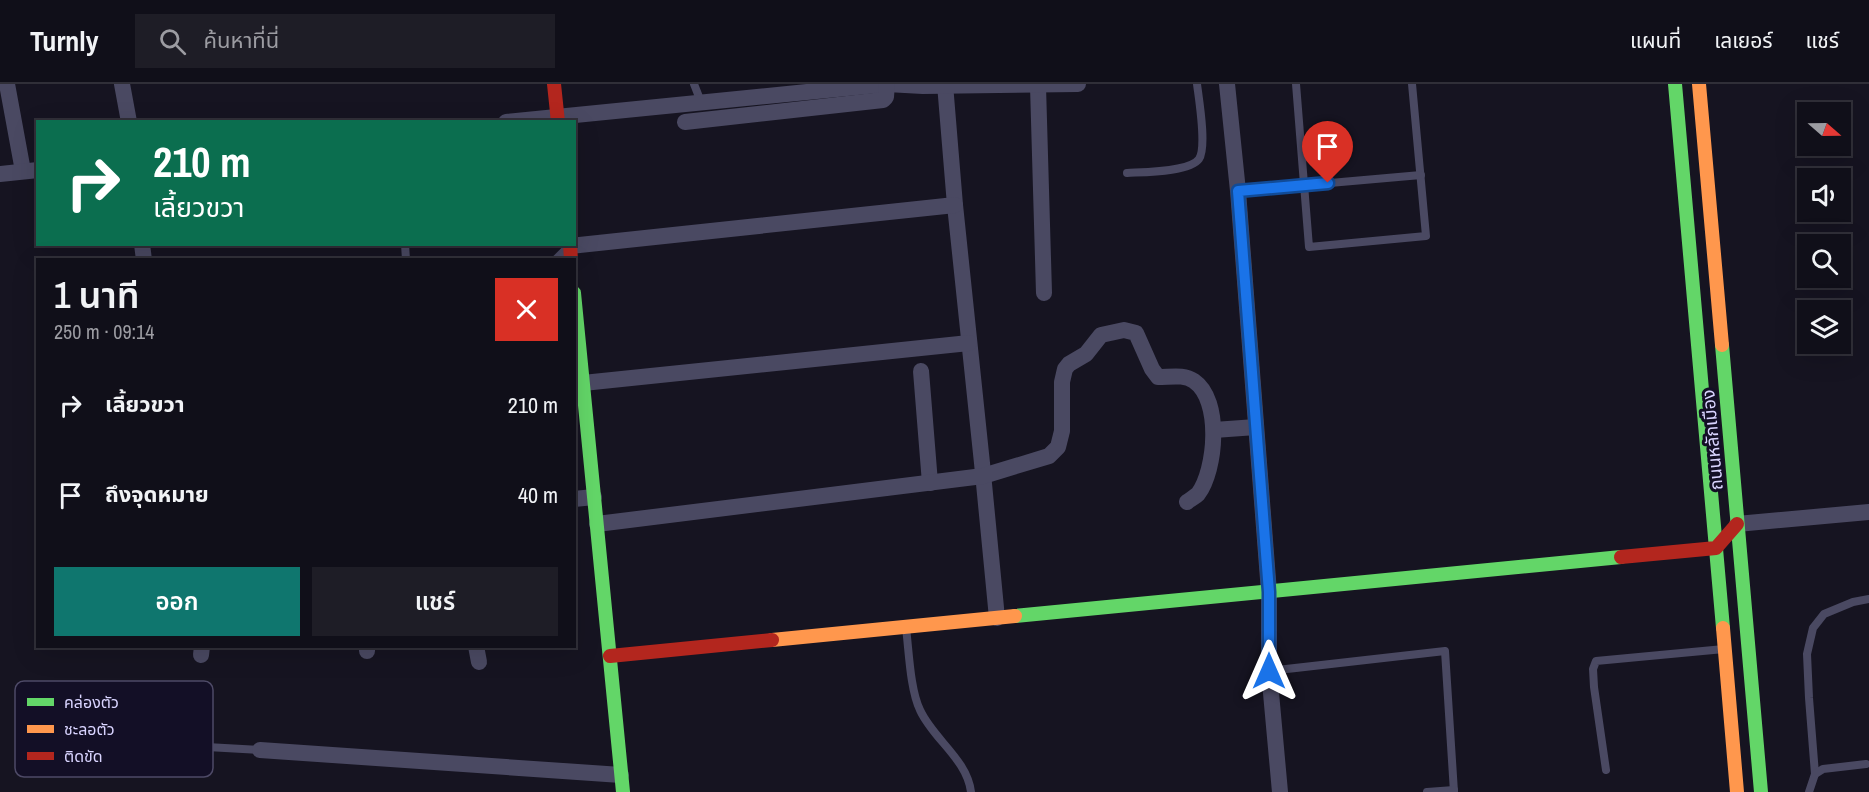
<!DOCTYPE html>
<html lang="th">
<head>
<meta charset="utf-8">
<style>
	body { margin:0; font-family:"Archivo Narrow","Noto Sans Thai",sans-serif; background:#1e1d26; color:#f1f3f6; height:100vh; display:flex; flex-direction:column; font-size:22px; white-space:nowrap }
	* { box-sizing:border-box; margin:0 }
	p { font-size:20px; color:#9c9ca2 }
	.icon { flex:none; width:33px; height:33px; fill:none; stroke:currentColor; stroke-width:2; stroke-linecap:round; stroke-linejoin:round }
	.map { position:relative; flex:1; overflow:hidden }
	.sheet { position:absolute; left:36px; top:174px; width:540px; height:390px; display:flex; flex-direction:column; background:#100f19; border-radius:0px; box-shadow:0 6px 24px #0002,0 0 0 2px #302f38 }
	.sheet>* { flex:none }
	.top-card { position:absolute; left:36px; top:36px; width:540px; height:126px; border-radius:0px; box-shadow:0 6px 24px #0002,0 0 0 2px #302f38; background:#0b6e4f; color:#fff; overflow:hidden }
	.needle { width:39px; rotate:110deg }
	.buttons { position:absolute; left:1797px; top:18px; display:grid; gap:12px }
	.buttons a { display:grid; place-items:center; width:54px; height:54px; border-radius:0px; background:#100f19; box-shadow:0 6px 24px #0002,0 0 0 2px #302f38; font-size:30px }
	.pin { position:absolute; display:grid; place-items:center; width:51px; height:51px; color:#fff; margin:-62px -26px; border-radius:50% 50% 50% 0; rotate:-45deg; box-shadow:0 0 6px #0007 }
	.pin .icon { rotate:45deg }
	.me { position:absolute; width:66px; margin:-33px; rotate:0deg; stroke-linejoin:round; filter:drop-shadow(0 0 4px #0008) }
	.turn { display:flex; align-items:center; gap:21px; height:126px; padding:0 18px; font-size:27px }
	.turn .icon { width:78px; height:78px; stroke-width:2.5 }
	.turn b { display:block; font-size:42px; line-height:51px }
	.round { display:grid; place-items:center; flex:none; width:63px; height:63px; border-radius:0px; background:#1e1d26 }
	.head { display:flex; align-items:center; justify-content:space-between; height:102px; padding:0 18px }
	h1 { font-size:36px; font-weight:600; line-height:45px }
	.cta { display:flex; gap:12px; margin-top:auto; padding:12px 18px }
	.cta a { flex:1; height:69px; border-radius:0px; background:#0f766e; color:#fff; font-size:24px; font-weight:600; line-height:69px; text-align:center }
	.cta a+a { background:#1e1d26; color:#f1f3f6 }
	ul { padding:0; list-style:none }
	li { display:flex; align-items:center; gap:18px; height:90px; padding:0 18px }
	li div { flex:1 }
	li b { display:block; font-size:22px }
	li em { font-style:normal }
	header { display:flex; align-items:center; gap:36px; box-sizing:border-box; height:84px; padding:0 30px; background:#100f19; border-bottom:2px solid #302f38 }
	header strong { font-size:28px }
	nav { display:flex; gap:33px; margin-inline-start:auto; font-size:21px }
	.search { width:420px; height:54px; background:#1e1d26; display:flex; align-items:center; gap:15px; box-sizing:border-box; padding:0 21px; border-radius:0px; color:#9c9ca2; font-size:22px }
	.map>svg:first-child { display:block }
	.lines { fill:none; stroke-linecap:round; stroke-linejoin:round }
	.lane { stroke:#4a4962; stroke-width:8 }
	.street { stroke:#4a4962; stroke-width:16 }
	.fast { stroke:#63d668; stroke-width:14 }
	.slow { stroke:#ff974d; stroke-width:14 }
	.jam { stroke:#b3261e; stroke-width:14 }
	.route-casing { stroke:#114b97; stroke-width:15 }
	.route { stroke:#1a73e8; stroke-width:10 }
	.labels { text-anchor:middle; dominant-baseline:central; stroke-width:6; stroke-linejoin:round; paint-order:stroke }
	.street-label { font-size:18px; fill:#d9d4ff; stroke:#130f26 }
	.key { fill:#130f26; stroke:#4e4a67; stroke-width:1.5 }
	.key-label { font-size:16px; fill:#d9d4ff }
</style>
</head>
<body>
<header>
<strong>Turnly</strong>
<div class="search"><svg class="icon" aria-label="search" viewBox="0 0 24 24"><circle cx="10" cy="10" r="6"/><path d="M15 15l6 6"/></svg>ค้นหาที่นี่</div>
<nav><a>แผนที่</a><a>เลเยอร์</a><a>แชร์</a></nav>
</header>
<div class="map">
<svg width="1869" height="708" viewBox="0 0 1869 708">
	<rect width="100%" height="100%" fill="#161421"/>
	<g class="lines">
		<g class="lane">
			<path d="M694 0 701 18"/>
			<path d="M1296 0 1309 163 1426 152 1412 0"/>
			<path d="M1127 89C1143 88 1190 88 1199 75 1207 63 1199 16 1197 0"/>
			<path d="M1238 107 1421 91"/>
			<path d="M405 160 406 176"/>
			<path d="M555 176 568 163"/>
			<path d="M906 544C909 567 910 605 920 626 933 655 967 675 971 708"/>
			<path d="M1269 587 1445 567 1454 708"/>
			<path d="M100 657 260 666"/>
			<path d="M1606 686 1594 603 1593 585 1596 577 1724 565"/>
			<path d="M1815 690 1809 614 1807 570 1813 544 1824 530 1853 518 1869 515"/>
			<path d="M1427 708 1454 706"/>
			<path d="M1809 708 1815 690 1823 685 1866 680"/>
		</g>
		<g class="street">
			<path d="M7 0 23 87"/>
			<path d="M122 0 129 38"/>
			<path d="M945 0 955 121 982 379 997 534"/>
			<path d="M1227 0 1238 107 1269 508V587L1280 708"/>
			<path d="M1038 2 1044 209"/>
			<path d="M506 38 887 0 923 2 1078 0"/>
			<path d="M685 38 883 16 886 13 887 0"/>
			<path d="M0 90 38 86"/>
			<path d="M142 160 144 176"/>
			<path d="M570 162 955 121"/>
			<path d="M921 287 930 399"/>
			<path d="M583 299 969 259"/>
			<path d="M1214 346 1256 343"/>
			<path d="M574 415 594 413"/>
			<path d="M597 440 983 392 1049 372 1058 363 1062 347V298L1065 285 1069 280 1086 270 1101 251 1124 246 1136 249 1152 285 1158 293C1171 293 1184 290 1194 297 1222 316 1216 386 1198 410 1195 413 1191 415 1187 418"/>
			<path d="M1737 440 1869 428"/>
			<path d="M367 562V567"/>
			<path d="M476 562 479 578"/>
			<path d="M201 571 202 562"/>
			<path d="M260 666 621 691"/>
		</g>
		<g class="fast">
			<path d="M1675 0 1723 544"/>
			<path d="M574 209 623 708"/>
			<path d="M1722 261 1761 708"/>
			<path d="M1015 532 1621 473"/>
		</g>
		<g class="slow">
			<path d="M1699 0 1722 261"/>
			<path d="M1723 544 1737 708"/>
			<path d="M772 556 1015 532"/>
		</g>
		<g class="jam">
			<path d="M554 0 558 38"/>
			<path d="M570 160 571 176"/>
			<path d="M1621 473 1716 464 1737 440"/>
			<path d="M610 572 772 556"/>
		</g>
	</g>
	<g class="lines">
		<defs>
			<path id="route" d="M1269 587V508L1238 107 1328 99"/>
		</defs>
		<use href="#route" class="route-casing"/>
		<use href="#route" class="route"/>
	</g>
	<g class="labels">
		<g class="street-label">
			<text transform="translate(1712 356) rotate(-95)">ถนนหลักเมือง</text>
		</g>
	</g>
	<rect x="15" y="597" width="198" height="96" rx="9" class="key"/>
	<rect x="27" y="614" width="27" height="8" fill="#63d668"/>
	<rect x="27" y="641" width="27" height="8" fill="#ff974d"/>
	<rect x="27" y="668" width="27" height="8" fill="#b3261e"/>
	<g class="key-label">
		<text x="64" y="624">คล่องตัว</text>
		<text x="64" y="651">ชะลอตัว</text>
		<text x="64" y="678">ติดขัด</text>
	</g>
</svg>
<div class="buttons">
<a><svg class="needle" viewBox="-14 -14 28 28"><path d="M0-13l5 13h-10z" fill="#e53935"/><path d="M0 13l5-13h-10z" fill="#9c9ca2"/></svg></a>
<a><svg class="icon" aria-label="sound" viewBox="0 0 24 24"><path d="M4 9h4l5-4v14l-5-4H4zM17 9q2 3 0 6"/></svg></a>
<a><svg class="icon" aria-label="search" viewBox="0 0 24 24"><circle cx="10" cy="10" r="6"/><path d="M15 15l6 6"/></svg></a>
<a><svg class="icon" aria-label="layers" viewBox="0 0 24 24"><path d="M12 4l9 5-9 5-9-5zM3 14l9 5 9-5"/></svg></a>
</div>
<div class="pin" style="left:1328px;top:99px;background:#d93025"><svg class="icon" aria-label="arrive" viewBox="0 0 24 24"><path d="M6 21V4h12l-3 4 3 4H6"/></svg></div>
<svg class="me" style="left:1269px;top:587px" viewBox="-20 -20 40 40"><path d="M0-17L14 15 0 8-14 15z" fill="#1a73e8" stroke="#fff" stroke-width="4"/></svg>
<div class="top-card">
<div class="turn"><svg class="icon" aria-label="right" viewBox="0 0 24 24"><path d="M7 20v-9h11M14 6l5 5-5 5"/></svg><div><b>210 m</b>เลี้ยวขวา</div></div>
</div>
<section class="sheet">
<div class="head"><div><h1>1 นาที</h1><p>250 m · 09:14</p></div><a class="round" style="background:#d93025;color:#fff"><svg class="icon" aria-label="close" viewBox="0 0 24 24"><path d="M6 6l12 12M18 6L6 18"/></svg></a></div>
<ul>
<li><svg class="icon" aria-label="right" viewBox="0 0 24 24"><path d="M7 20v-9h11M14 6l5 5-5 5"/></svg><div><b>เลี้ยวขวา</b></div><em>210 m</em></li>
<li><svg class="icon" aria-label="arrive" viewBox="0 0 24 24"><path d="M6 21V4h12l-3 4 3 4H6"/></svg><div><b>ถึงจุดหมาย</b></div><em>40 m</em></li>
</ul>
<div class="cta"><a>ออก</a><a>แชร์</a></div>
</section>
</div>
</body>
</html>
